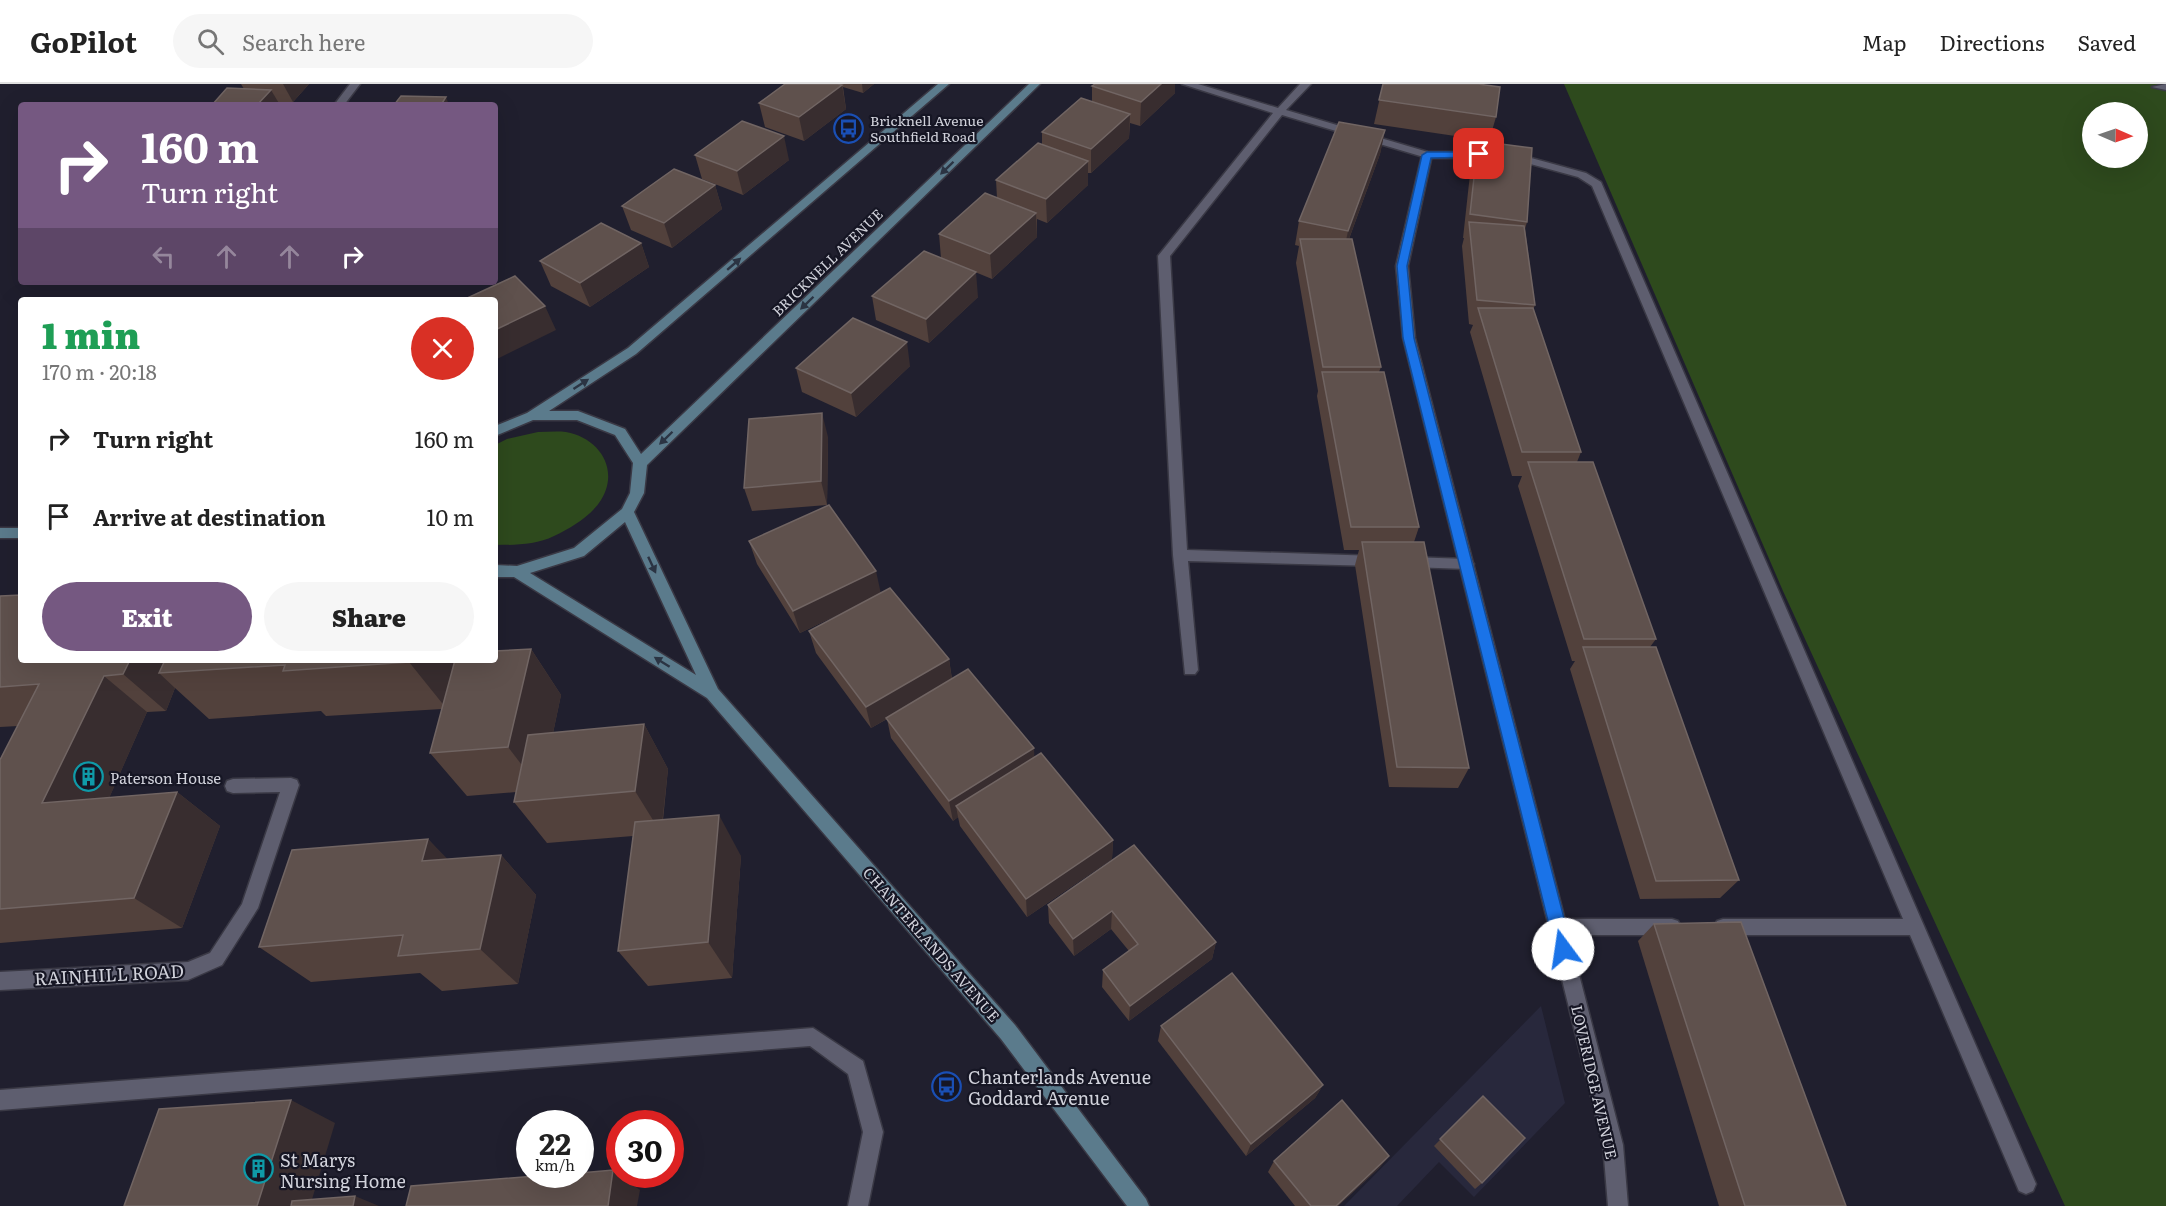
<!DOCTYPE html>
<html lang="en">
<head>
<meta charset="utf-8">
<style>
	body { margin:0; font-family:Literata,serif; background:#f6f6f6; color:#222; height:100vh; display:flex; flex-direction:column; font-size:22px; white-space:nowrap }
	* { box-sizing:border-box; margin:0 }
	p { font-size:20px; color:#767676 }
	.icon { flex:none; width:33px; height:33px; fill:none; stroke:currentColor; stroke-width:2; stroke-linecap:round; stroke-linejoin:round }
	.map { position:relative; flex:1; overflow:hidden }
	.drawer { position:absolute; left:18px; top:213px; width:480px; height:366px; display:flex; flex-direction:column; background:#fff; border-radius:6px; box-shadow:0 6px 24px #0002 }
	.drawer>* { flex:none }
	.guide { position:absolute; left:18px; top:18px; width:480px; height:183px; border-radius:6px; box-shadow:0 6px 24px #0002; background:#755881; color:#fff; overflow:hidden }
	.needle { width:39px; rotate:92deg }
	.controls { position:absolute; left:2082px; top:18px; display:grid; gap:12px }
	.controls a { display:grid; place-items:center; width:66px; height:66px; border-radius:50%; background:#fff; box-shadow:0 6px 24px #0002; font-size:30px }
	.speed { position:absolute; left:516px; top:1026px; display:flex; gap:12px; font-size:30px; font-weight:700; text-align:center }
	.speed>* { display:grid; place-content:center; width:78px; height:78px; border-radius:50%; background:#fff; box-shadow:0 6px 24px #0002; line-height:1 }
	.speed small { font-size:15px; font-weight:400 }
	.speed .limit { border:9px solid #d22; background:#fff; color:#111 }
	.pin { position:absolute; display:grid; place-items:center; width:51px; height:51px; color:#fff; margin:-26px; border-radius:12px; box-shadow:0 3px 9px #0006 }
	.me { position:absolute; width:66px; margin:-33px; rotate:346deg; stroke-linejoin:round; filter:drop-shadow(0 0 4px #0008) }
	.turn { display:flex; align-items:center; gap:21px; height:126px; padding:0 24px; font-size:27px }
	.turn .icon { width:78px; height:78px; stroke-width:2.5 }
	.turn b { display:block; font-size:42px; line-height:51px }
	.lanes { display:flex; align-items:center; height:57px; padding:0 24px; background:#0003; justify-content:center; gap:30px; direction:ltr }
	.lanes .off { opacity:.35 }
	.round { display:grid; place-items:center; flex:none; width:63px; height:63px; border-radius:32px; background:#f6f6f6 }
	.head { display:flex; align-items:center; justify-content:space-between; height:102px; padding:0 24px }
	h1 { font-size:36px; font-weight:800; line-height:45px; color:#1e9e55 }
	.primary-button { display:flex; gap:12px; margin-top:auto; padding:12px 24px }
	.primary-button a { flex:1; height:69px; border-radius:36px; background:#755881; color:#fff; font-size:24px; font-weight:800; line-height:69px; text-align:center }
	.primary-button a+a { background:#f6f6f6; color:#222 }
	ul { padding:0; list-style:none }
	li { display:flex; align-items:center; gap:18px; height:78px; padding:0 24px }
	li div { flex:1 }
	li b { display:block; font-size:22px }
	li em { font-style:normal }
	header { display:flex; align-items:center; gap:36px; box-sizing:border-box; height:84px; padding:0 30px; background:#fff; border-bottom:2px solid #e0e0e0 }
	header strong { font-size:28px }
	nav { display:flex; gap:33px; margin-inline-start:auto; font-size:21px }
	.search { width:420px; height:54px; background:#f6f6f6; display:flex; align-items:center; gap:15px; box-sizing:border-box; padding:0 21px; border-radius:33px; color:#767676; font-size:22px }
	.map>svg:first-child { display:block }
	.built { fill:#28283c }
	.green { fill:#2e4a1d; fill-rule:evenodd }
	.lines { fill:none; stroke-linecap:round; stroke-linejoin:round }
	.lane-casing { stroke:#3a3945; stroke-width:3 }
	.street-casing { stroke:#3a3945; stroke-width:3 }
	.secondary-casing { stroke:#3a3945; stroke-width:3 }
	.lane { fill:#5e5e6f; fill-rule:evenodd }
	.street { fill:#5e5e6f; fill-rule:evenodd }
	.secondary { fill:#5b7b8c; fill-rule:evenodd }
	.wall { fill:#52413c }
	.shaded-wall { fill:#382d2f }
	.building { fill:#5f514d; stroke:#716563; stroke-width:1.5 }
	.oneway { fill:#2b3443 }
	.route { fill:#1a73e8; stroke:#114b97; stroke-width:1.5 }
	.labels { text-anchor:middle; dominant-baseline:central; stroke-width:4.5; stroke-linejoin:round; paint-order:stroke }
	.far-poi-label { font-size:14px; fill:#d1d2db; stroke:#161624; text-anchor:start }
	.far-street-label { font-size:14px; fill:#d1d2db; stroke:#161624 }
	.poi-label { font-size:15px; fill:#d1d2db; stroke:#161624; text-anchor:start }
	.street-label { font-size:15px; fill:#d1d2db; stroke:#161624 }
	.near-street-label { font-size:18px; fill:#d1d2db; stroke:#161624 }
	.near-poi-label { font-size:18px; fill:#d1d2db; stroke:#161624; text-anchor:start }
</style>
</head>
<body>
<header>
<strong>GoPilot</strong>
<div class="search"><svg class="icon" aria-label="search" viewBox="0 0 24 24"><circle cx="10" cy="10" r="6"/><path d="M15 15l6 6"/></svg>Search here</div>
<nav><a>Map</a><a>Directions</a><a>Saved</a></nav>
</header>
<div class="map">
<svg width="2166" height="1122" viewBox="0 0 2166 1122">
	<rect width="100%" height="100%" fill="#201f2e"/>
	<path class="built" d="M1541 922 1565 1019 1474 1113 1439 1078 1397 1122H1344Z"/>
	<g class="green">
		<path d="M1564 0H2166V1122H2065L1783 507ZM2092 28H2138V74H2092Z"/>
		<path d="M538 348C547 348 557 347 566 348 599 354 620 385 601 416 591 432 571 444 554 452 536 461 515 461 495 461V361L507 355Z"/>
	</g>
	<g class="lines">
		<defs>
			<g id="lane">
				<path d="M1182 0H1198L1278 24 1300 0H1311L1286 26 1428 68H1479L1524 72 1586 89 1601 98 2033 1093 2036 1100 2033 1107 2026 1110 2019 1107 1910 851H1723L1717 849 1714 843 1717 837 1723 835H1903L1592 102 1578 93 1523 78 1479 74H1427L1282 31 1170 172 1187 466 1377 472 1384 477 1377 482 1188 477 1198 586 1195 590H1185L1173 471 1158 172 1273 29Z"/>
				<path d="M2166 0V6L2152 3Z"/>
				<path d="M1410 473 1467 475 1474 480 1467 485 1410 483 1403 478Z"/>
				<path d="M1558 835H1672L1678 837 1681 843 1678 849 1672 851H1558L1552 849 1549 843 1552 837Z"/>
				<path d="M813 944 863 977 865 984 883 1048 868 1122H848L863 1048 848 990 810 962 0 1026V1006Z"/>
			</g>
			<g id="street">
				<path d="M350 0H360L344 21H334Z"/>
				<path d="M1427 68 1432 71 1408 182 1415 254 1623 1061 1628 1122H1608L1603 1061 1403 254 1396 182 1422 71Z"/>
				<path d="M291 694 297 696 299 701 258 824 222 881 188 896 0 906V888L188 878 210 869 242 820 280 708 233 709 227 707 225 702 227 697 233 695Z"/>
			</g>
			<g id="secondary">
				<path d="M938 0H949L636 270 549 327H578L625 345 641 370 1029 0H1040L647 381 644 409 634 428 718 605 1015 941 1146 1115 1149 1122H1127L1001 955 707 614 514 493H495V481L517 482 574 464 622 425 630 409 633 379 615 351 577 336H533L495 352V342L527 329 628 264ZM625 438 696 591 530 489 584 472Z"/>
				<rect x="0" y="444" width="21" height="10"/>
			</g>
		</defs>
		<use href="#lane" class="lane-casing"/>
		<use href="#street" class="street-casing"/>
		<use href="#secondary" class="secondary-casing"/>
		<use href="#lane" class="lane"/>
		<use href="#street" class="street"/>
		<use href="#secondary" class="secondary"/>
	</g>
	<g class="wall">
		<path d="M241 0H309L293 18H278L280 21H212L244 5Z"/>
		<path d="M785 0H874L863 9 843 3 846 25 804 57 765 43 759 19Z"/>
		<path d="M1095 0H1175V9L1140 42 1130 39 1129 54 1091 89H1088V101L1047 139 1037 135V153L992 195 941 174 939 150 997 114 996 96 1042 60V48L1092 17V2Z"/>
		<path d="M1383 0 1496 33 1489 57 1374 40Z"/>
		<path d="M1385 46 1380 70 1349 155 1381 283 1379 288 1419 443 1414 458 1469 684 1458 704 1389 703 1355 481 1359 466H1344L1317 312 1318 307 1296 179 1299 162 1295 161 1299 137Z"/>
		<path d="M1478 57 1527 138 1525 145 1535 221 1533 226 1581 368 1577 378 1656 555 1650 563 1739 796 1720 814 1640 815 1570 585 1575 577H1572L1518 402 1522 392H1512L1470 248 1473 241 1469 240 1462 162 1464 154H1463L1471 81Z"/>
		<path d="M695 71 789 76 743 111 702 95Z"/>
		<path d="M715 101 722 125 672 164 631 146 622 122Z"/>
		<path d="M641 159 649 183 590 223 551 202 540 177Z"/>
		<path d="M872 212 978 213 929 259 876 236Z"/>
		<path d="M910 282 856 333 802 308 796 284Z"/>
		<path d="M828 353 827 421 752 427 744 404Z"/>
		<path d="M749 457 881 509 949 575 952 595 1035 673 1113 756 1112 775 1027 833 960 742 958 733 953 737 891 654 887 635 871 644 816 569 809 547 860 520 800 549 757 480Z"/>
		<path d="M0 512 21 576H495L531 565 561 611 553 649 644 640 668 685 663 736 741 772 732 894 648 902 618 867 633 752 547 759 514 718 516 708 467 712 430 669 442 625 326 632 321 627 209 635 175 604 166 627 147 628 109 714 177 708 220 742 182 844 0 859V676L18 642 0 643Z"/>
		<path d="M428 755 447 776 501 771 536 811 518 900 442 907 420 889 311 898 259 863Z"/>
		<path d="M1134 761 1216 858 1212 875 1129 937 1102 903 1103 886 1129 867 1111 845 1074 872 1049 839 1048 821Z"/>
		<path d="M1654 840 1846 1122H1719L1638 857Z"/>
		<path d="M1161 942 1323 1001 1315 1014 1246 1072 1158 957Z"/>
		<path d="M1483 1012 1482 1099 1475 1105 1434 1062Z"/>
		<path d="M1389 1072 1379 1084 1338 1122H1295L1268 1088 1274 1077Z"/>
	</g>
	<g class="shaded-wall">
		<path d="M283 0H309L293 18Z"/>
		<path d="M862 0H874L863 9Z"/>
		<path d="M1161 0H1175V9L1140 42 1141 18Z"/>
		<path d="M842 1 846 25 804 57 799 33Z"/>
		<path d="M271 6 280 21H257Z"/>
		<path d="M446 13 449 21H441Z"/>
		<path d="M1130 30 1129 54 1091 89V65Z"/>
		<path d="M1385 46 1380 70 1343 171 1348 147Z"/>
		<path d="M784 52 789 76 743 111 737 87Z"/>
		<path d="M1088 77V101L1047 139 1046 115Z"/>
		<path d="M715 101 722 125 672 164 664 139Z"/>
		<path d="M1036 129 1037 153 992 195 990 170Z"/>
		<path d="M641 159 649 183 590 223 580 199Z"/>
		<path d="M976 188 978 213 929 259 926 235Z"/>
		<path d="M545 222 556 246 495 276V246Z"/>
		<path d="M907 258 910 282 856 333 851 309Z"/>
		<path d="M822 329 828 353 827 421 821 397Z"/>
		<path d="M876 487 881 510 800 549 793 527Z"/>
		<path d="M531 565 561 611 541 706 508 663Z"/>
		<path d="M949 575 952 597 871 644 866 623Z"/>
		<path d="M130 576H187L159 589 175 604 166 627 123 590Z"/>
		<path d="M410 576H459L446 624 409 578Z"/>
		<path d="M104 592 147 628 92 753 42 719Z"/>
		<path d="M644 640 668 685 661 749 635 707Z"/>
		<path d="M1034 664 1035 685 956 722 958 733 953 737 949 717Z"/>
		<path d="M177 708 220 742 182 844 134 814Z"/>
		<path d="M719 731 741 772 732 894 708 858Z"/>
		<path d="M428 755 467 795 422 777Z"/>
		<path d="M1113 756 1112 775 1027 833 1026 815Z"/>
		<path d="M501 771 536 811 518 900 480 865Z"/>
		<path d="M1112 827 1111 845 1074 872 1073 855Z"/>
		<path d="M1216 858 1212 875 1129 937 1130 922Z"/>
		<path d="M1323 1001 1315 1014 1246 1072 1251 1060Z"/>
		<path d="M291 1016 335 1039 310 1122H257Z"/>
		<path d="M1389 1072 1379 1084 1338 1122H1336Z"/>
		<path d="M613 1086 640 1106 637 1122H608Z"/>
		<path d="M355 1112 379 1122H353Z"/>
	</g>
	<g class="building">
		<path d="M785 0H838L842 1 799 33 759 19Z"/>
		<path d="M1095 0H1161L1141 18 1092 2Z"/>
		<path d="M1383 0H1478L1500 3 1496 33 1379 16Z"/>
		<path d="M227 4 271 6 257 21H212Z"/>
		<path d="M401 12 446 13 441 21H394Z"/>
		<path d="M1081 14 1130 30 1091 65 1042 48Z"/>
		<path d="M742 37 784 52 737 87 695 71Z"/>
		<path d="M1339 38 1385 46 1348 147 1299 137Z"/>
		<path d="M1478 57 1532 64 1527 138 1470 130Z"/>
		<path d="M1038 59 1088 77 1046 115 996 96Z"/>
		<path d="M674 85 715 101 664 139 622 122Z"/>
		<path d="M985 109 1036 129 990 170 939 150Z"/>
		<path d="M1469 138 1524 142 1535 221 1477 216Z"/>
		<path d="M601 139 641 159 580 199 540 177Z"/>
		<path d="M1300 155H1352L1381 283H1323Z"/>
		<path d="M924 167 976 188 926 235 872 212Z"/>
		<path d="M515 192 545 222 495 246V216H463Z"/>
		<path d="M1478 224H1533L1581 368H1522Z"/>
		<path d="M853 234 907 258 851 309 796 284Z"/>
		<path d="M1322 288H1384L1419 443H1351Z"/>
		<path d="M822 329 821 397 744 404 749 335Z"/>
		<path d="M1528 378H1593L1656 555H1584Z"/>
		<path d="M829 421 876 487 793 527 749 457Z"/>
		<path d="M1362 458H1424L1469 684 1397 683Z"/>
		<path d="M890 504 949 575 866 623 809 547Z"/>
		<path d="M21 511V576H130L123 590 104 592 42 719 177 708 134 814 0 825V676L39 600 0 603V512Z"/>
		<path d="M1583 563H1656L1739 796 1656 797Z"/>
		<path d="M531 565 508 663 430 669 455 576H495V567Z"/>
		<path d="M165 576H410L409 578 283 587 285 581 159 589Z"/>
		<path d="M968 585 1034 664 949 717 886 634Z"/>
		<path d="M644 640 635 707 514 718 528 651Z"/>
		<path d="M1041 669 1113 756 1026 815 956 722Z"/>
		<path d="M719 731 708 858 618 867 635 738Z"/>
		<path d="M428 755 422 777 501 771 480 865 398 872 403 851 259 863 292 766Z"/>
		<path d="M1134 761 1216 858 1130 922 1103 886 1138 860 1112 827 1073 855 1048 821Z"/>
		<path d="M1741 838 1846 1122H1745L1654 840Z"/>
		<path d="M1232 889 1323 1001 1251 1060 1161 942Z"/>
		<path d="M1483 1012 1525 1054 1482 1099 1440 1055Z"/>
		<path d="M291 1016 257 1122H124L159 1025Z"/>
		<path d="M1342 1016 1389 1072 1336 1122H1311L1274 1077Z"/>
		<path d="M613 1086 608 1122H406L411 1102 560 1090H580V1089Z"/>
		<path d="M355 1112 353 1122H291L292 1117Z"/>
	</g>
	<defs><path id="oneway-solid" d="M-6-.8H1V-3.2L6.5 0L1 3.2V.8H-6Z" transform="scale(1.5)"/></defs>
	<g class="oneway">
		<use href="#oneway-solid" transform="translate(947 84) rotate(136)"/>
		<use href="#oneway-solid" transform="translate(734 180) rotate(-41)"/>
		<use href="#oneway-solid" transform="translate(807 219) rotate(136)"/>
		<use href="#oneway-solid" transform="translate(581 300) rotate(-33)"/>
		<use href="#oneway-solid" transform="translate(666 354) rotate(136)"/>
		<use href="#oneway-solid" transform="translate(652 481) rotate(65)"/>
		<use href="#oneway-solid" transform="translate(662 578) rotate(-148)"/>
	</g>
	<path class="route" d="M1479 68 1483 70 1482 73 1431 74 1407 182 1414 254 1572 865 1569 870 1563 872 1558 870 1555 865 1403 254 1397 182 1422 71 1427 68Z"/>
	<defs>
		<symbol id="bus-ring" viewBox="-11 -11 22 22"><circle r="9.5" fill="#161624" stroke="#1a4fb4" stroke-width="1.5"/><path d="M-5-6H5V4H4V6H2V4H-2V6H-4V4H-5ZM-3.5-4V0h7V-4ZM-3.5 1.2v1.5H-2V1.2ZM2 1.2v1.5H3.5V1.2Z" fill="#1a4fb4"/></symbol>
		<symbol id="building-ring" viewBox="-11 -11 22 22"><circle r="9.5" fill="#161624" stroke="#0f9aa8" stroke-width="1.5"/><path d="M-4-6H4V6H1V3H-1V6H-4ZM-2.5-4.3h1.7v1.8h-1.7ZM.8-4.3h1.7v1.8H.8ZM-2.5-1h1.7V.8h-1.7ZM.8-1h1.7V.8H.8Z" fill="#0f9aa8"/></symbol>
	</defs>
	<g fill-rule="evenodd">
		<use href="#bus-ring" x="832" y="28" width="33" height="33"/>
		<use href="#building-ring" x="72" y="676" width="33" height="33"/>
		<use href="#bus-ring" x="930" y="986" width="33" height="33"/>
		<use href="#building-ring" x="242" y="1068" width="33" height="33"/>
	</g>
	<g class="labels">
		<g class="far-poi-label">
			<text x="870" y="36">Bricknell Avenue<tspan x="870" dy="16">Southfield Road</tspan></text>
		</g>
		<g class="far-street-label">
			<text transform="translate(827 178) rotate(-44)">BRICKNELL AVENUE</text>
		</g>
		<g class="poi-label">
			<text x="110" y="693">Paterson House</text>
		</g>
		<g class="street-label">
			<text transform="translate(932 860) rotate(49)">CHANTERLANDS AVENUE</text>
			<text transform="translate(1595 998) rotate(77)">LOVERIDGE AVENUE</text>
		</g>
		<g class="near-street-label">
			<text transform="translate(109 890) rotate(-3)">RAINHILL ROAD</text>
		</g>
		<g class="near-poi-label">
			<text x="968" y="992">Chanterlands Avenue<tspan x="968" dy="21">Goddard Avenue</tspan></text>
			<text x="280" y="1075">St Marys<tspan x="280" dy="21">Nursing Home</tspan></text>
		</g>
	</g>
</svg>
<div class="controls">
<a><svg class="needle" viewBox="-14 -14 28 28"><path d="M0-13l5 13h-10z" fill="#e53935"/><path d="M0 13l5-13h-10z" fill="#767676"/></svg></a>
</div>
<div class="speed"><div>22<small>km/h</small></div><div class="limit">30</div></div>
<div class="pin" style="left:1479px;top:70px;background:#d93025"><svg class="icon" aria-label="arrive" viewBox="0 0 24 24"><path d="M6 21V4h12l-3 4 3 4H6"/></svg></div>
<svg class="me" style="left:1563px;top:865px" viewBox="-20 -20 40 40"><circle r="19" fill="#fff"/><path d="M0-13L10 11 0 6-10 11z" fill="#1a73e8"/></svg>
<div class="guide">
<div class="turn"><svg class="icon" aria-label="right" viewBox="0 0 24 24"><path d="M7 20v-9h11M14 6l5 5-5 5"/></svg><div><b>160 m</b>Turn right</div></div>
<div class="lanes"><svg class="icon off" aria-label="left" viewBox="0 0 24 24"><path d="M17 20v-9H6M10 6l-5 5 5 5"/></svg><svg class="icon off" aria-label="ahead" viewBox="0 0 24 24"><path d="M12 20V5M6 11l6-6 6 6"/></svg><svg class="icon off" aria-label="ahead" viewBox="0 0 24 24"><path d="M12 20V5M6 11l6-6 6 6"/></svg><svg class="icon" aria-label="right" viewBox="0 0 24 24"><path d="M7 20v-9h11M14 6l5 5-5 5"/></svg></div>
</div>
<section class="drawer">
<div class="head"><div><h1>1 min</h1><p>170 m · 20:18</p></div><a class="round" style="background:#d93025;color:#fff"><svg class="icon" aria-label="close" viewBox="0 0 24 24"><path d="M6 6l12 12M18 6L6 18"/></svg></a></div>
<ul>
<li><svg class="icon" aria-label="right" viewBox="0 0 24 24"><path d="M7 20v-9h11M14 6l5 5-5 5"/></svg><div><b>Turn right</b></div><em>160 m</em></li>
<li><svg class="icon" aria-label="arrive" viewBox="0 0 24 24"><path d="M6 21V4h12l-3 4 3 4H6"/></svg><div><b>Arrive at destination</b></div><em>10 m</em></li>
</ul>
<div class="primary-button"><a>Exit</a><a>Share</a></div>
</section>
</div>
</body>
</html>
